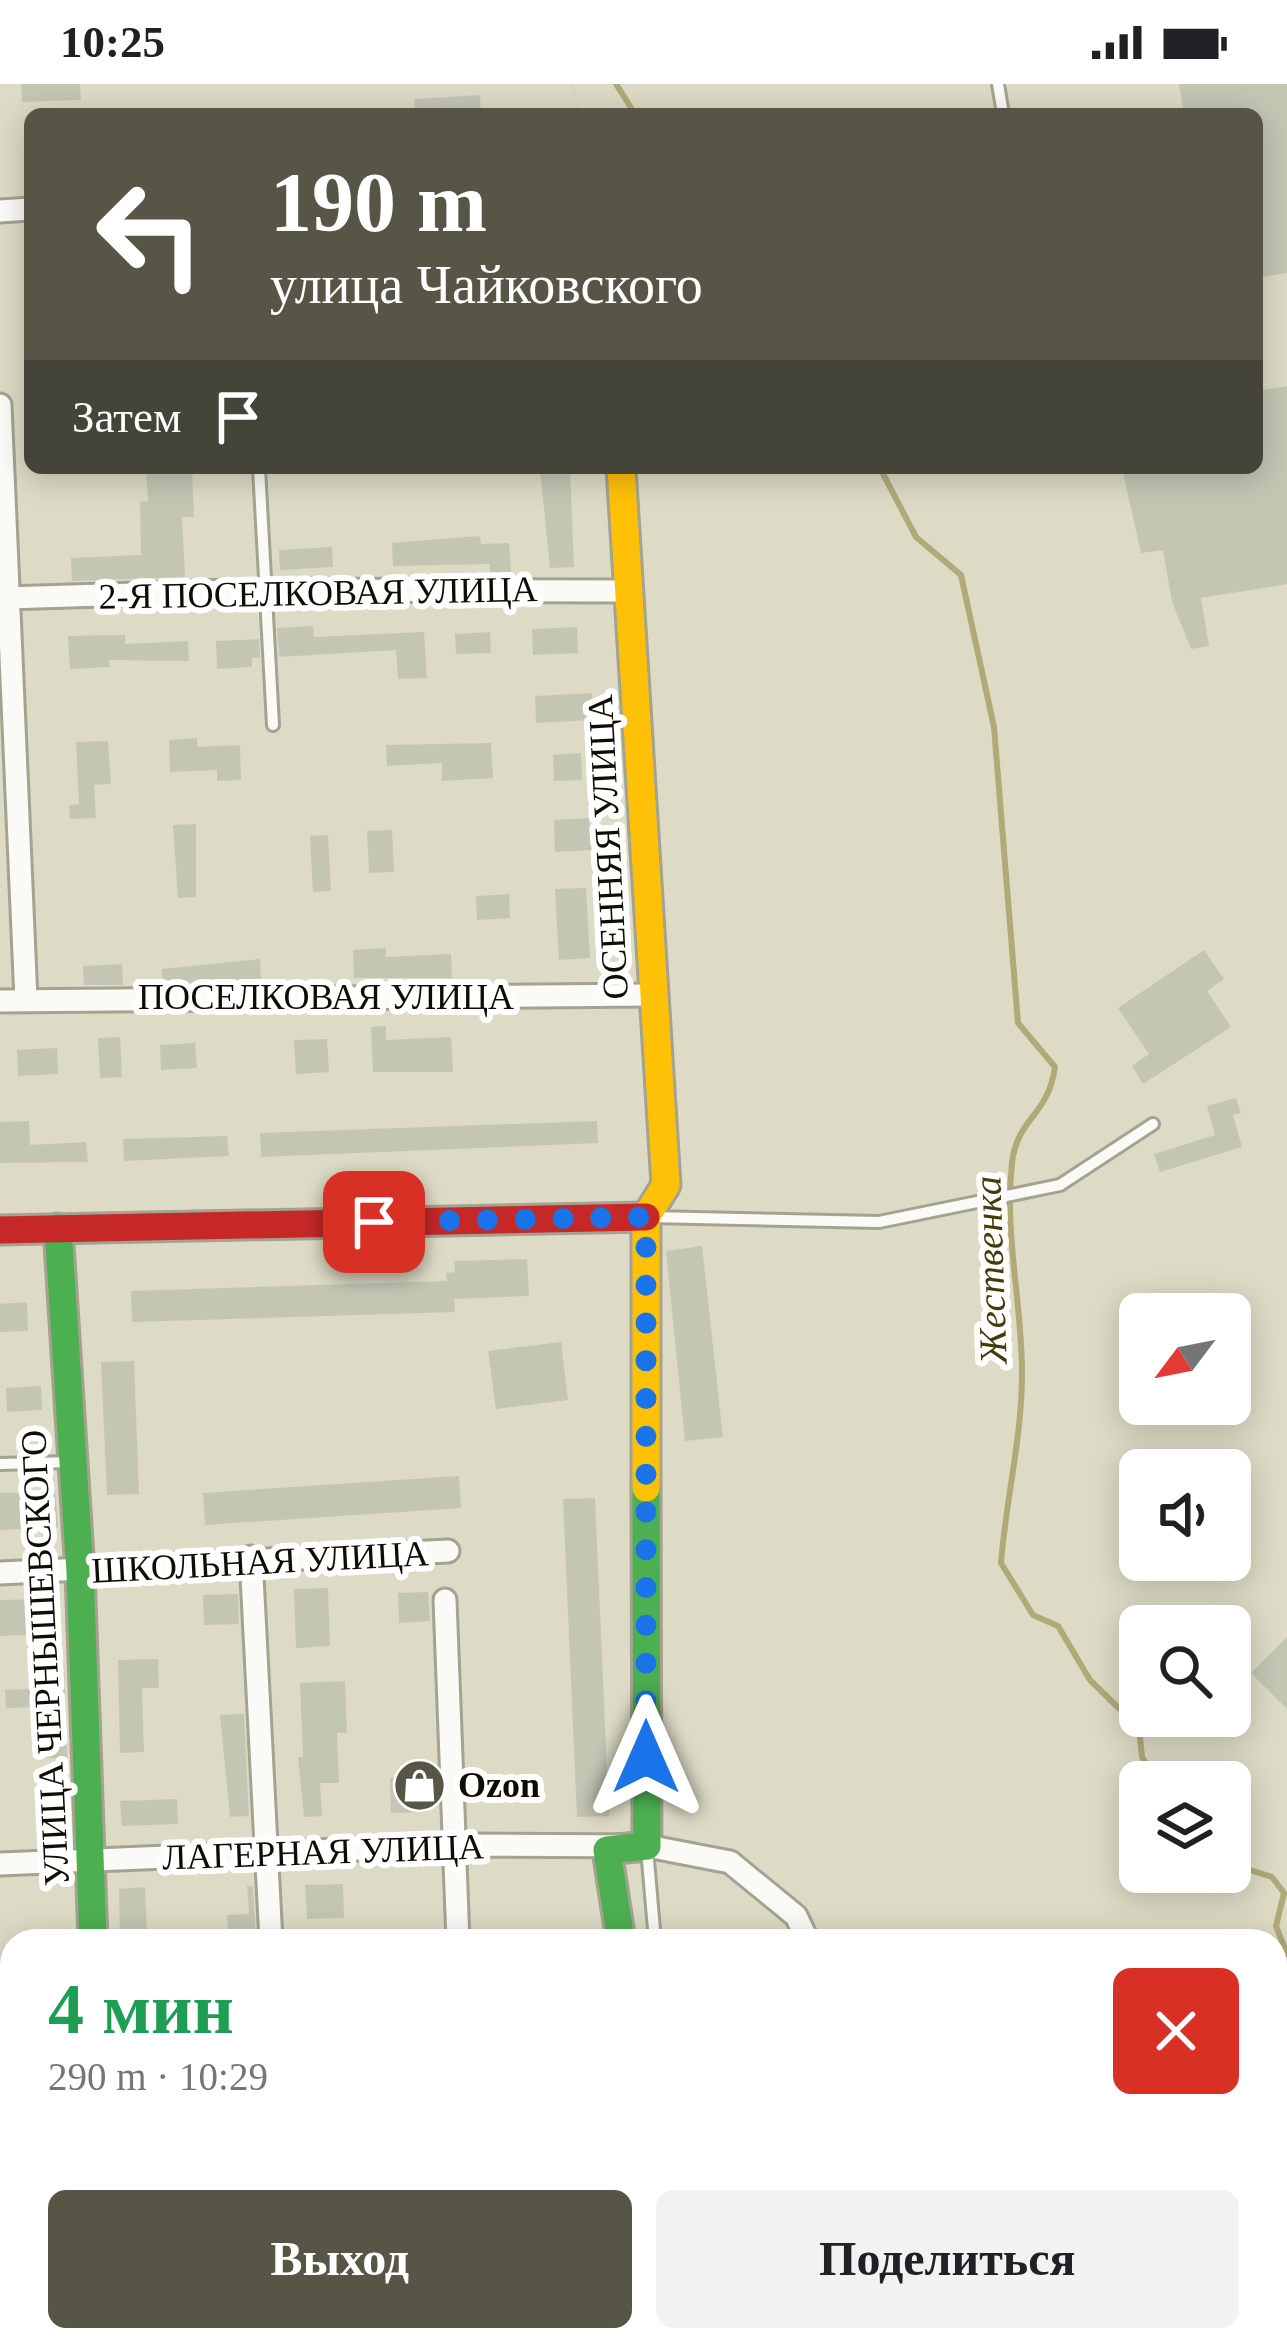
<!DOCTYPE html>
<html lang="ru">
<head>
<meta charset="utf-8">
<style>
	body { margin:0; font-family:"Times New Roman",serif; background:#f2f2f2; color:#202124; height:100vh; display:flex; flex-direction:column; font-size:45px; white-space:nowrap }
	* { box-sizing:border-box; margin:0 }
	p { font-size:39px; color:#757577 }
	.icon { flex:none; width:66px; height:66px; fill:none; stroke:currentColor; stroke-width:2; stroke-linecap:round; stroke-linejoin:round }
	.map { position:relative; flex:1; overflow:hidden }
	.side { position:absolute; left:0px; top:1845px; width:1287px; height:423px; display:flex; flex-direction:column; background:#fff; border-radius:36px 36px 0 0; box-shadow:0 6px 30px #0003 }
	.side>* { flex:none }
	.top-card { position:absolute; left:24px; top:24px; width:1239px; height:366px; border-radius:18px; box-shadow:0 6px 30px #0003; background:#575546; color:#fff; overflow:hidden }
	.needle { width:78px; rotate:238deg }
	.fabs { position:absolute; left:1119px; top:1209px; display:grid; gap:24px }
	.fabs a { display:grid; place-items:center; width:132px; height:132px; border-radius:18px; background:#fff; box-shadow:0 6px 30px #0003; font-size:60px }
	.pin { position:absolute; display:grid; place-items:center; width:102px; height:102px; color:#fff; margin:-51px; border-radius:24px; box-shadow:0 6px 18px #0006 }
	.me { position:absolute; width:132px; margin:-66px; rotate:0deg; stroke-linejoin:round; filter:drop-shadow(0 0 9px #0008) }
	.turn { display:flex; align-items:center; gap:42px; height:252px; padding:0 48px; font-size:54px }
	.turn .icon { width:156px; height:156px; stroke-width:2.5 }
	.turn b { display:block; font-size:84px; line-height:102px }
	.then { display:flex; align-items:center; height:114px; padding:0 48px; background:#0003; gap:24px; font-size:45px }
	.round { display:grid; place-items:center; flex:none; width:126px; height:126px; border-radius:18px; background:#f2f2f2 }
	.overview { display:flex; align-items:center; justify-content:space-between; height:204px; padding:0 48px }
	h1 { font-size:72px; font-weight:700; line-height:90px; color:#1e9e55 }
	.button { display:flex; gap:24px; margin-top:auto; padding:24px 48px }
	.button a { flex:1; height:138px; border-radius:18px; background:#575546; color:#fff; font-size:48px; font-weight:700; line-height:138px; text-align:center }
	.button a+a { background:#f2f2f2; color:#202124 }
	.status { display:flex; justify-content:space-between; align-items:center; height:84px; padding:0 60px; background:#fff; direction:ltr }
	.status svg { height:33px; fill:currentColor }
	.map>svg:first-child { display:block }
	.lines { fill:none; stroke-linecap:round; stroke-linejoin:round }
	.stream { stroke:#b0aa79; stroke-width:6 }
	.building { fill:#c4c6b4 }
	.lane-casing { stroke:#a4a291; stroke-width:16 }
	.street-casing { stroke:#a4a291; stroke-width:27 }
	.fast-casing { stroke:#a4a291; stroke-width:33 }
	.slow-casing { stroke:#a4a291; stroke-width:33 }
	.jam-casing { stroke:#a4a291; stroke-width:33 }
	.path { stroke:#d5d4ce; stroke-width:3; stroke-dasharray:12 6; stroke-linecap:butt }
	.lane { stroke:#fafaf6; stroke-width:10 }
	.street { stroke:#fafaf6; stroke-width:21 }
	.fast { stroke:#4caf50; stroke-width:27 }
	.slow { stroke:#ffc107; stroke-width:27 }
	.jam { stroke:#c62828; stroke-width:27 }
	.route { stroke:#1a73e8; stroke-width:21; stroke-dasharray:0 37.8 }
	.labels { text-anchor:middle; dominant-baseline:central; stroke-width:12; stroke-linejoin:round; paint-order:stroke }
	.street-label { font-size:36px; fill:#0f0d02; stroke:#fff }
	.poi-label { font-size:36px; font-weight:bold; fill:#0f0d02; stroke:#fff; text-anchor:start }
	.water-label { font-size:39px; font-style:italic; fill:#423c0b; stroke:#fff }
</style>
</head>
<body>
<div class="status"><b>10:25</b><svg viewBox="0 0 49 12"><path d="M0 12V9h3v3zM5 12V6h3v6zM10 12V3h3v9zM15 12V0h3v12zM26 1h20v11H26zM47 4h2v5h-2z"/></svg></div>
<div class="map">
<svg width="1287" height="2266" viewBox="0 0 1287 2266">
	<rect width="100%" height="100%" fill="#dddbc5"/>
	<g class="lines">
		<g class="stream">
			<path d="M616 0 635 30"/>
			<path d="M880 384 916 453 961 491 994 643 1018 939 1055 983C1048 1033 1017 1033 1012 1079 1004 1150 1022 1218 1022 1289 1022 1354 1006 1415 1001 1479L1033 1531 1058 1542 1090 1596 1139 1644 1142 1673 1158 1698"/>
			<path d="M1230 1780 1272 1793 1284 1809 1276 1842 1287 1870"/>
		</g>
	</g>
	<g class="building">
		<path d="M21 0H80L81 16 22 18Z"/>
		<path d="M1179 0H1287V189L1257 194V30H1184Z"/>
		<path d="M480 11 481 30H415L414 15Z"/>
		<path d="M1287 302V500L1201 514 1209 562 1191 565 1172 518 1163 466 1141 469 1122 384H1257V307Z"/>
		<path d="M146 384H192L194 433H182L185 493 72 497 71 474 141 471 140 418 148 417Z"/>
		<path d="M570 384 574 483 550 484 540 386Z"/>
		<path d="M480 452 481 460 509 459 511 488 490 489V480L393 482 392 459Z"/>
		<path d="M332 463 333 483 280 486 279 466Z"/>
		<path d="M313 542 314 553 424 548 427 594 398 595 396 566 279 573 277 544Z"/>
		<path d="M577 543 578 569 533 571 532 545Z"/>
		<path d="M490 548 491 569 456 570 455 550Z"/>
		<path d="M125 551V560L188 557 189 577 109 576 110 583 70 585 68 552Z"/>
		<path d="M259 555 260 574H252V583L217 585 216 557Z"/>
		<path d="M592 609 593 636 536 639 535 612Z"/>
		<path d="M197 654V663L240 661 241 696 217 697V686L170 688 169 656Z"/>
		<path d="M108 657 111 700 94 701 96 734 70 735 69 721 79 720 76 658Z"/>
		<path d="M491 659 493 694 442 697V679L387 682 386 661Z"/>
		<path d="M581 669 582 696 554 697 553 671Z"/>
		<path d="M589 734 591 766 555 768 554 736Z"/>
		<path d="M196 740V813L178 814 173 741Z"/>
		<path d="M392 746 394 788 369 789 367 747Z"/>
		<path d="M328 751 331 807 313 808 310 752Z"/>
		<path d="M586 804 590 874 559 876 555 805Z"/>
		<path d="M509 810 510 834 477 836 476 812Z"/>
		<path d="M386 864V873L451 870 452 894H354L353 866Z"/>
		<path d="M1204 866 1224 895 1207 907 1231 943 1143 1000 1132 982 1149 970 1118 924Z"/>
		<path d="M260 875 261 900 163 901 162 885Z"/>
		<path d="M122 880 123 901H84L83 882Z"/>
		<path d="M386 942V956L451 953 453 988H373L371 943Z"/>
		<path d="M120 953 122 993 100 994 98 954Z"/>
		<path d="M327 955 329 988 296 990 294 956Z"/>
		<path d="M195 959 197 984 161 986 160 961Z"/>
		<path d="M57 964 58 990 18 992 17 966Z"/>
		<path d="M1236 1014 1241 1029 1233 1031 1242 1063 1160 1088 1154 1070 1215 1051 1207 1022Z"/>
		<path d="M29 1037 30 1061 86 1058 88 1078 0 1079V1038Z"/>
		<path d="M597 1037 598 1059 261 1073 260 1049Z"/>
		<path d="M227 1052 229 1072 124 1077 123 1055Z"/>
		<path d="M702 1162 723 1353 685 1357 666 1167Z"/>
		<path d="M527 1175 529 1212 454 1215 455 1228 132 1238 131 1207 447 1197 446 1189 455 1188 454 1177Z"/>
		<path d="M27 1218 28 1247 0 1248V1220Z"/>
		<path d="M561 1258 568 1316 496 1325 488 1267Z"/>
		<path d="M134 1277 139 1410 107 1411 101 1278Z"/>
		<path d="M41 1302 42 1326 7 1328 6 1304Z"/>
		<path d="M459 1392 461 1424 205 1441 203 1409Z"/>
		<path d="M55 1407 58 1443 0 1446V1409Z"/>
		<path d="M595 1414 609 1732 577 1733 563 1415Z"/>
		<path d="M328 1504 330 1562 296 1564 294 1505Z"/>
		<path d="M428 1508 430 1537 399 1539 398 1509Z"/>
		<path d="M238 1510 239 1540 204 1541 203 1511Z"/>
		<path d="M45 1515 47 1550 0 1552V1516Z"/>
		<path d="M1287 1553V1625L1251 1589Z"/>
		<path d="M158 1575 159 1604H142L144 1668 120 1669 118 1576Z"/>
		<path d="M64 1578 67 1674H47L45 1623 6 1624 5 1606 43 1604V1579Z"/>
		<path d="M345 1597 347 1649H337L339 1699H320L322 1732 304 1733 298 1673H303L300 1599Z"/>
		<path d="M244 1630 249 1732 230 1733 220 1631Z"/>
		<path d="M426 1693 427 1728 391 1729 390 1694Z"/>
		<path d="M177 1715 178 1740 122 1742 120 1717Z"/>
		<path d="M343 1800 344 1834 307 1835 305 1801Z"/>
		<path d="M247 1802H253L256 1852 228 1853 227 1831 249 1830Z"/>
		<path d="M145 1803 147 1851 120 1852 119 1805Z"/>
	</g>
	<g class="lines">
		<defs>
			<g id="lane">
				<path d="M998 0 1003 30"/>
				<path d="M259 384 273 641"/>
				<path d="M650 1133 879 1138 1060 1101 1153 1040"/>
				<path d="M0 1380 69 1378"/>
				<path d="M647 1765 655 1857"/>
			</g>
			<g id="street">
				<path d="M0 127 30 125"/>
				<path d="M0 321 26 916"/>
				<path d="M6 514 263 506 630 507"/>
				<path d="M0 917 651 911"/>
				<path d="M251 1473 271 1857"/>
				<path d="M0 1489 448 1467"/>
				<path d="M445 1516 458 1857"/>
				<path d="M0 1780 455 1761 647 1762 730 1778 796 1832 808 1857"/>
				<path d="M0 2099 12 2098"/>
				<path d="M103 2256 104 2266"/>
				<path d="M285 2256V2266"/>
				<path d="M471 2256V2266"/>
				<path d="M717 2256 718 2266"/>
				<path d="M844 2256V2266"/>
				<path d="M1012 2266 1022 2256"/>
			</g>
			<g id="fast">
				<path d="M58 1144 80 1488 93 1857"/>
				<path d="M621 1857 607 1766 647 1762 646 1404"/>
			</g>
			<path id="slow" d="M621 384 666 1101 646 1133V1404"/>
			<path id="jam" d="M0 1146 646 1133"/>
		</defs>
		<use href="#lane" class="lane-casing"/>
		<use href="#street" class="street-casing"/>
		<use href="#fast" class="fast-casing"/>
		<use href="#slow" class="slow-casing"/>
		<use href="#jam" class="jam-casing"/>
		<g class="path">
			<path d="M572 0 578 30"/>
			<path d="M670 1849 777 1846 778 1857"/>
			<path d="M1275 2044 1287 2053"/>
		</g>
		<use href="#lane" class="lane"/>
		<use href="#street" class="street"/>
		<use href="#fast" class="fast"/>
		<use href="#slow" class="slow"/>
		<use href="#jam" class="jam"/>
	</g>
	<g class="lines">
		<path class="route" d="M374 1138 646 1133V1673"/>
	</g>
	<defs>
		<symbol id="shop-disc" viewBox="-11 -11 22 22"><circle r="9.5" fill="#575546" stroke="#fff"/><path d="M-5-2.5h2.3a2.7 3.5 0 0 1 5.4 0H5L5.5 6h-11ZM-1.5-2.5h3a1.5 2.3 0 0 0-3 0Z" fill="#fff"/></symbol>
	</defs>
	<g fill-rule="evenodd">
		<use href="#shop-disc" x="390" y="1672" width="59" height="59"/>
	</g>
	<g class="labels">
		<g class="street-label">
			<text transform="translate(318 509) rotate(-1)">2-Я ПОСЕЛКОВАЯ УЛИЦА</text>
			<text transform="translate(608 763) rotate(-93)">ОСЕННЯЯ УЛИЦА</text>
			<text x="326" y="913">ПОСЕЛКОВАЯ УЛИЦА</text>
			<text transform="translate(260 1478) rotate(-3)">ШКОЛЬНАЯ УЛИЦА</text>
			<text transform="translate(45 1574) rotate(-93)">УЛИЦА ЧЕРНЫШЕВСКОГО</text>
			<text transform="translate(323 1768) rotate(-2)">ЛАГЕРНАЯ УЛИЦА</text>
		</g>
		<g class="poi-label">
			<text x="458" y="1701">Ozon</text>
		</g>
		<g class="water-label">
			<text transform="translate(990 1186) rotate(-92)">Жественка</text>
		</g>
	</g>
</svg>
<div class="fabs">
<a><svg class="needle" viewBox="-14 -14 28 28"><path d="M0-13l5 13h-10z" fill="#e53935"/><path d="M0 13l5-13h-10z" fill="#757577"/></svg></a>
<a><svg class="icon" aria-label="sound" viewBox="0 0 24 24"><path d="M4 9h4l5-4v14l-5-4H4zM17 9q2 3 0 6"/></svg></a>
<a><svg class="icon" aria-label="search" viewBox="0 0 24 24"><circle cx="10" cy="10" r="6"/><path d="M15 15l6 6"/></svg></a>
<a><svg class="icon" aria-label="layers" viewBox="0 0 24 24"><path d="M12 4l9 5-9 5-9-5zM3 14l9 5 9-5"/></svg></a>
</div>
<div class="pin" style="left:374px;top:1138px;background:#d93025"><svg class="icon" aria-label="arrive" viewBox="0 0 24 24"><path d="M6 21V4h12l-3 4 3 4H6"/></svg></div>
<svg class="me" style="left:646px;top:1673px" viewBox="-20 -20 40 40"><path d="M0-17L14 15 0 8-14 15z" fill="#1a73e8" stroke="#fff" stroke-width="4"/></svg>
<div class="top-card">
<div class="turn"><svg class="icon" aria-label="left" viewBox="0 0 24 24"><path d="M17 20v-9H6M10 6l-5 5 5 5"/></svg><div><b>190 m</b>улица Чайковского</div></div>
<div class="then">Затем<svg class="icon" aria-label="arrive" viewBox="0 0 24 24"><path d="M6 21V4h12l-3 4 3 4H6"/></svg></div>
</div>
<section class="side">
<div class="overview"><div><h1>4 мин</h1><p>290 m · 10:29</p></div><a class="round" style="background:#d93025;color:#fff"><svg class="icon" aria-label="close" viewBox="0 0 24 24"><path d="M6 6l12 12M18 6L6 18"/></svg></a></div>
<div class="button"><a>Выход</a><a>Поделиться</a></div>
</section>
</div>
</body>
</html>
